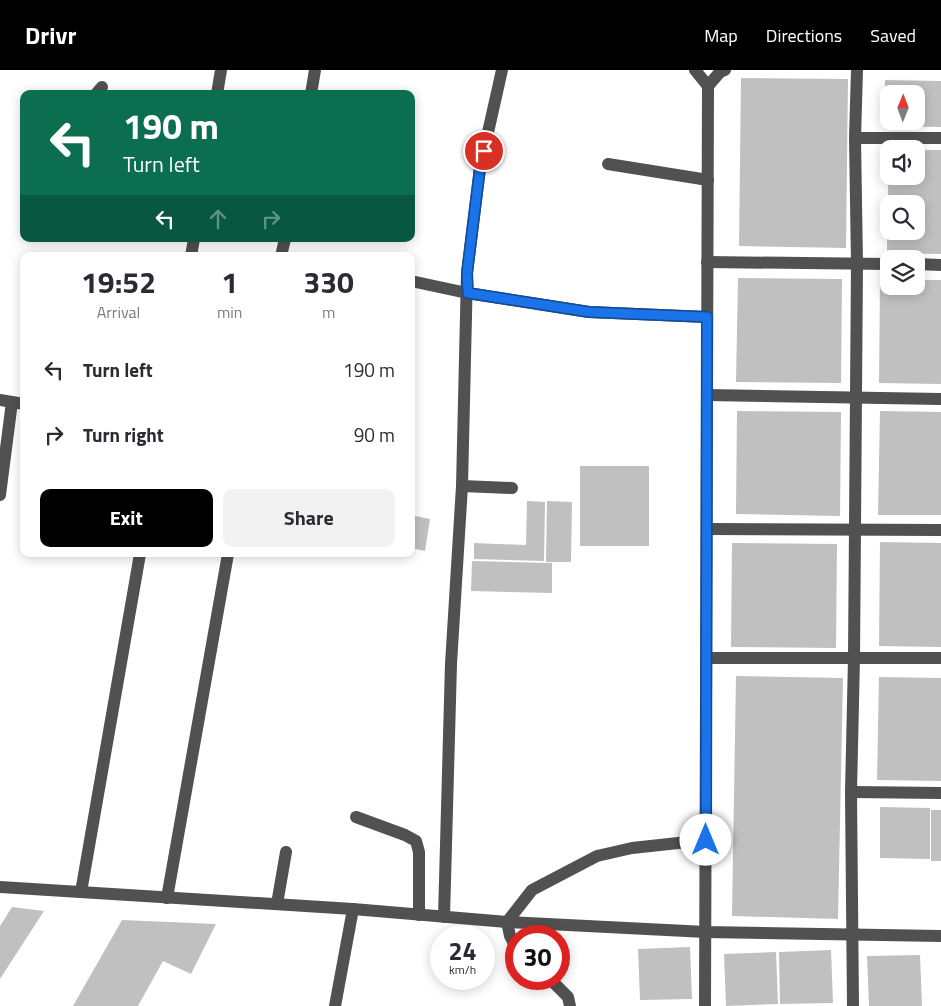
<!DOCTYPE html>
<html lang="en">
<head>
<meta charset="utf-8">
<style>
	body { margin:0; font-family:"Titillium Web",sans-serif; background:#f2f2f3; color:#2b2b33; height:100vh; display:flex; flex-direction:column; font-size:19px; white-space:nowrap }
	* { box-sizing:border-box; margin:0 }
	p { font-size:16px; color:#7c7c81 }
	.icon { flex:none; width:28px; height:28px; fill:none; stroke:currentColor; stroke-width:2; stroke-linecap:round; stroke-linejoin:round }
	.map { position:relative; flex:1; overflow:hidden }
	.panel { position:absolute; left:20px; top:182px; width:395px; height:305px; display:flex; flex-direction:column; background:#fff; border-radius:10px; box-shadow:0 2px 12px #0003 }
	.panel>* { flex:none }
	.hud { position:absolute; left:20px; top:20px; width:395px; height:152px; border-radius:10px; box-shadow:0 2px 12px #0003; background:#0b6e4f; color:#fff; overflow:hidden }
	.needle { width:32px; rotate:1deg }
	.controls { position:absolute; left:880px; top:15px; display:grid; gap:10px }
	.controls a { display:grid; place-items:center; width:45px; height:45px; border-radius:10px; background:#fff; box-shadow:0 2px 12px #0003; font-size:25px }
	.speed { position:absolute; left:430px; top:855px; display:flex; gap:10px; font-size:25px; font-weight:700; text-align:center }
	.speed>* { display:grid; place-content:center; width:65px; height:65px; border-radius:50%; background:#fff; box-shadow:0 2px 12px #0003; line-height:1 }
	.speed small { font-size:12px; font-weight:400 }
	.speed .limit { border:8px solid #d22; background:#fff; color:#111 }
	.pin { position:absolute; display:grid; place-items:center; width:42px; height:42px; color:#fff; margin:-21px; border:2px solid #fff; border-radius:50%; box-shadow:0 1px 5px #0007 }
	.me { position:absolute; width:55px; margin:-28px; rotate:0deg; stroke-linejoin:round; filter:drop-shadow(0 0 4px #0008) }
	.turn { display:flex; align-items:center; gap:18px; height:105px; padding:0 20px; font-size:22px }
	.turn .icon { width:65px; height:65px; stroke-width:2.5 }
	.turn b { display:block; font-size:35px; line-height:42px }
	.lanes { display:flex; align-items:center; height:48px; padding:0 20px; background:#0003; justify-content:center; gap:25px; direction:ltr }
	.lanes .off { opacity:.35 }
	.eta { display:flex; justify-content:space-evenly; align-items:center; height:85px; text-align:center }
	.eta b { font-size:30px; font-weight:700; line-height:35px }
	.action { display:flex; gap:10px; margin-top:auto; padding:10px 20px }
	.action a { flex:1; height:58px; border-radius:10px; background:#000; color:#fff; font-size:20px; font-weight:700; line-height:58px; text-align:center }
	.action a+a { background:#f2f2f3; color:#2b2b33 }
	ul { padding:0; list-style:none }
	li { display:flex; align-items:center; gap:15px; height:65px; padding:0 20px }
	li div { flex:1 }
	li b { display:block; font-size:19px }
	li em { font-style:normal }
	header { display:flex; align-items:center; gap:30px; box-sizing:border-box; height:70px; padding:0 25px; background:#000; color:#fff }
	header strong { font-size:24px }
	nav { display:flex; gap:28px; margin-inline-start:auto; font-size:18px }
	.map>svg:first-child { display:block }
	.building { fill:#c0c0c0; fill-rule:evenodd }
	.lines { fill:none; stroke-linecap:round; stroke-linejoin:round }
	.minor { stroke:#515151; stroke-width:12 }
	.route-casing { stroke:#114b97; stroke-width:12 }
	.route { stroke:#1a73e8; stroke-width:9 }
</style>
</head>
<body>
<header>
<strong>Drivr</strong>
<nav><a>Map</a><a>Directions</a><a>Saved</a></nav>
</header>
<div class="map">
<svg width="941" height="936" viewBox="0 0 941 936">
	<rect width="100%" height="100%" fill="#fff"/>
	<g class="building">
		<path d="M741 8 848 9 846 178 739 176Z"/>
		<path d="M885 10 941 11V57L884 56ZM889 24H916V51H889Z"/>
		<path d="M916 80H941V184L887 183V161H916V134H888V106H916Z"/>
		<path d="M738 208 842 209 841 313 736 312Z"/>
		<path d="M880 209 889 210V216H916V210H941V314L879 313Z"/>
		<path d="M737 341 841 342 840 446 736 444Z"/>
		<path d="M880 341 941 342V445H878Z"/>
		<rect x="580" y="396" width="69" height="80"/>
		<path d="M527 431 545 432 544 491 474 489V473L526 475Z"/>
		<path d="M547 431 572 432 571 492H546Z"/>
		<path d="M411 445 430 449 425 481 411 478Z"/>
		<path d="M880 472 941 473V577L879 576Z"/>
		<path d="M732 473 837 474 836 578 731 577Z"/>
		<path d="M472 491 552 493V523L471 521Z"/>
		<path d="M736 606 843 608 838 849 732 846Z"/>
		<path d="M879 607 941 608V711L877 710Z"/>
		<path d="M880 737 930 738V789L880 788Z"/>
		<rect x="931" y="740" width="10" height="51"/>
		<path d="M12 837 44 841 0 909V856Z"/>
		<path d="M122 850 216 854 191 904 163 891 138 936H73Z"/>
		<path d="M690 877 692 929 640 930 638 879Z"/>
		<path d="M831 880 833 933 780 934 779 882Z"/>
		<path d="M776 882 778 934 726 936 724 884Z"/>
		<path d="M920 885 922 936H869L867 886Z"/>
	</g>
	<g class="lines">
		<g class="minor">
			<path d="M695 0 708 16 705 936"/>
			<path d="M708 16 720 2 725 0"/>
			<path d="M96 24 102 17"/>
			<path d="M217 24 221 0"/>
			<path d="M311 24 315 0"/>
			<path d="M855 68H941"/>
			<path d="M608 94 708 110"/>
			<path d="M191 186 194 169"/>
			<path d="M281 186 285 169"/>
			<path d="M707 192 889 194"/>
			<path d="M916 194 941 195"/>
			<path d="M411 211 467 223 589 242 707 247"/>
			<path d="M707 325 941 329"/>
			<path d="M0 330 24 334"/>
			<path d="M462 416 512 418"/>
			<path d="M0 425 12 332"/>
			<path d="M707 459 941 460"/>
			<path d="M706 588H941"/>
			<path d="M851 722 941 723"/>
			<path d="M356 747 405 765 416 771 419 782V845"/>
			<path d="M0 817 353 839 507 852 706 862 941 866"/>
			<path d="M81 822 140 484"/>
			<path d="M167 828 228 484"/>
			<path d="M277 834 286 782"/>
			<path d="M444 847 451 594 462 416 467 203 480 98 502 0"/>
			<path d="M516 877 510 866 507 852 532 820 597 786 632 778 706 770"/>
			<path d="M550 909 568 927 570 936"/>
			<path d="M335 936 353 839"/>
			<path d="M853 936 851 722 854 588 857 193 855 68 857 0"/>
		</g>
	</g>
	<g class="lines">
		<defs>
			<path id="route" d="M484 81 480 98 467 203 468 223 589 242 707 247 706 770"/>
		</defs>
		<use href="#route" class="route-casing"/>
		<use href="#route" class="route"/>
	</g>
</svg>
<div class="controls">
<a><svg class="needle" viewBox="-14 -14 28 28"><path d="M0-13l5 13h-10z" fill="#e53935"/><path d="M0 13l5-13h-10z" fill="#7c7c81"/></svg></a>
<a><svg class="icon" aria-label="sound" viewBox="0 0 24 24"><path d="M4 9h4l5-4v14l-5-4H4zM17 9q2 3 0 6"/></svg></a>
<a><svg class="icon" aria-label="search" viewBox="0 0 24 24"><circle cx="10" cy="10" r="6"/><path d="M15 15l6 6"/></svg></a>
<a><svg class="icon" aria-label="layers" viewBox="0 0 24 24"><path d="M12 4l9 5-9 5-9-5zM3 14l9 5 9-5"/></svg></a>
</div>
<div class="speed"><div>24<small>km/h</small></div><div class="limit">30</div></div>
<div class="pin" style="left:484px;top:81px;background:#d93025"><svg class="icon" aria-label="arrive" viewBox="0 0 24 24"><path d="M6 21V4h12l-3 4 3 4H6"/></svg></div>
<svg class="me" style="left:706px;top:770px" viewBox="-20 -20 40 40"><circle r="19" fill="#fff"/><path d="M0-13L10 11 0 6-10 11z" fill="#1a73e8"/></svg>
<div class="hud">
<div class="turn"><svg class="icon" aria-label="left" viewBox="0 0 24 24"><path d="M17 20v-9H6M10 6l-5 5 5 5"/></svg><div><b>190 m</b>Turn left</div></div>
<div class="lanes"><svg class="icon" aria-label="left" viewBox="0 0 24 24"><path d="M17 20v-9H6M10 6l-5 5 5 5"/></svg><svg class="icon off" aria-label="ahead" viewBox="0 0 24 24"><path d="M12 20V5M6 11l6-6 6 6"/></svg><svg class="icon off" aria-label="right" viewBox="0 0 24 24"><path d="M7 20v-9h11M14 6l5 5-5 5"/></svg></div>
</div>
<section class="panel">
<div class="eta">
<div><b>19:52</b><p>Arrival</p></div>
<div><b>1</b><p>min</p></div>
<div><b>330</b><p>m</p></div>
</div>
<ul>
<li><svg class="icon" aria-label="left" viewBox="0 0 24 24"><path d="M17 20v-9H6M10 6l-5 5 5 5"/></svg><div><b>Turn left</b></div><em>190 m</em></li>
<li><svg class="icon" aria-label="right" viewBox="0 0 24 24"><path d="M7 20v-9h11M14 6l5 5-5 5"/></svg><div><b>Turn right</b></div><em>90 m</em></li>
</ul>
<div class="action"><a>Exit</a><a>Share</a></div>
</section>
</div>
</body>
</html>
